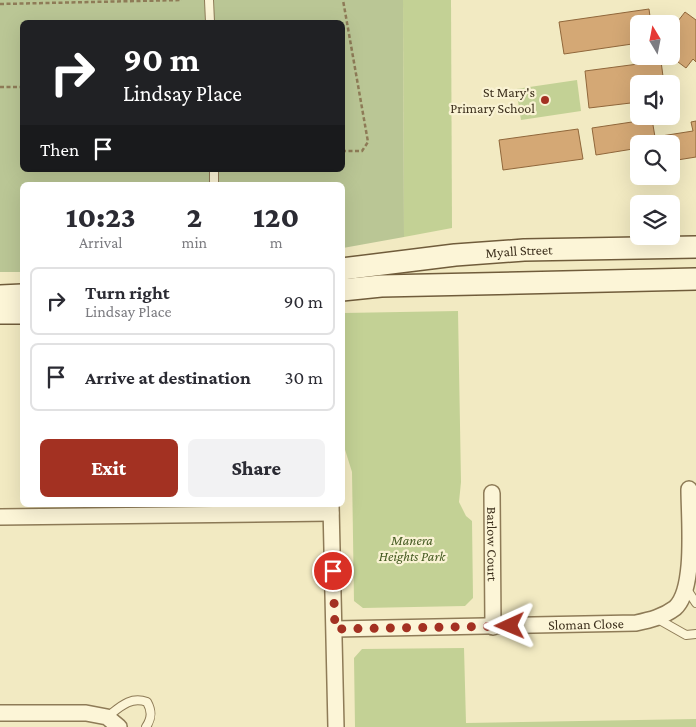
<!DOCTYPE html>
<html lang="en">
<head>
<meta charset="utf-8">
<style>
	body { margin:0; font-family:"Crimson Pro",serif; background:#f2f2f3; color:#2b2b33; height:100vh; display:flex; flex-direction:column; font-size:19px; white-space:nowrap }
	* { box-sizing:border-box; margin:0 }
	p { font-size:16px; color:#7c7c81 }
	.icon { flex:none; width:28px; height:28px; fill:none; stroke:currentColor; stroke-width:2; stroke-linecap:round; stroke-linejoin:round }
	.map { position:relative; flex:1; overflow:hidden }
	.details { position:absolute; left:20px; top:182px; width:325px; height:325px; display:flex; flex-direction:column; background:#fff; border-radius:8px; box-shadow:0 5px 20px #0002 }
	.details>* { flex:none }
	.hud { position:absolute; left:20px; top:20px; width:325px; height:152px; border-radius:8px; box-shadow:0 5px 20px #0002; background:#202124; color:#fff; overflow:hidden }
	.needle { width:32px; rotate:350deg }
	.tools { position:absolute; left:630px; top:15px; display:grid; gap:10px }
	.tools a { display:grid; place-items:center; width:50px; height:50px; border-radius:8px; background:#fff; box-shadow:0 5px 20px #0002; font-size:25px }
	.pin { position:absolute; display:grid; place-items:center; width:42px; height:42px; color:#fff; margin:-21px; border:2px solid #fff; border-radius:50%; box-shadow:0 1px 5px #0007 }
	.me { position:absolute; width:55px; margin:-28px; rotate:269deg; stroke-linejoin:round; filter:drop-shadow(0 0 4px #0008) }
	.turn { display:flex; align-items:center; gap:18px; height:105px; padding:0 20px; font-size:22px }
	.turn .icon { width:65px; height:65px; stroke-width:2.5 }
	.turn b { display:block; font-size:35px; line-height:42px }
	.then { display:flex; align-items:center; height:48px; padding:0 20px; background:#0003; gap:10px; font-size:19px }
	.eta { display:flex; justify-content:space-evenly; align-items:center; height:85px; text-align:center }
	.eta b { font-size:30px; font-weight:800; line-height:35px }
	.button { display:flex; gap:10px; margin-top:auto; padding:10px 20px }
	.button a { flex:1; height:58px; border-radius:8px; background:#a33122; color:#fff; font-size:20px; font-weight:800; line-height:58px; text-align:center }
	.button a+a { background:#f2f2f3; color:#2b2b33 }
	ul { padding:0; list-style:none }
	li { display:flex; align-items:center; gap:15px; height:68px; margin:0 10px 8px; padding:0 10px; border:2px solid #e1e1e2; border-radius:8px }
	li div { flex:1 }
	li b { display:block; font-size:19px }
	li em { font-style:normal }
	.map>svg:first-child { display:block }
	.green { fill:#c3d195 }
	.cemetery { fill:#bac695; fill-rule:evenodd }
	.building { fill:#d4a875; stroke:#90673b }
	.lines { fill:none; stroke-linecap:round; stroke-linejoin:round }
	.lane-casing { stroke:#8e7b57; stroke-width:10 }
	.street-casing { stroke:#8e7b57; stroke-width:18 }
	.secondary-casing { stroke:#705c3b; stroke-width:24 }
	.path { stroke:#8e7b57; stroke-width:2.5; stroke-dasharray:4 2.5; stroke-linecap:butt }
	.lane { stroke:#fcf5d7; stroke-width:8 }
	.street { stroke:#fcf5d7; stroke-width:15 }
	.secondary { stroke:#fcf5d7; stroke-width:21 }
	.route { stroke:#a33122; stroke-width:9; stroke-dasharray:0 16.2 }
	.poi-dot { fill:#a33122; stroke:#f9f2d3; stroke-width:2 }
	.labels { text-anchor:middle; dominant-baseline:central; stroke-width:4.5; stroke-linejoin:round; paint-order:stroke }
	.poi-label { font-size:14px; fill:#3d301d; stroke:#f9f2d3; text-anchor:end }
	.street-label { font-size:14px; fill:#3d301d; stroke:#f9f2d3 }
	.park-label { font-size:14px; font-style:italic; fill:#455b22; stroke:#f9f2d3 }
</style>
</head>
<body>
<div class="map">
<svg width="696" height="727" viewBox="0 0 696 727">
	<rect width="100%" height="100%" fill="#f2eac2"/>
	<g class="green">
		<path d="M403 0H451L452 228 404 237Z"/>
		<path d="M577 80 581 111 521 120 516 89Z"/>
		<path d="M458 311 461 482 459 502 466 516 472 521 473 598 465 606 363 608 354 601 352 472 342 440 343 313Z"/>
		<path d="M464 648 466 723 696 719V727H355L354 658 362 649Z"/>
	</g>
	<path class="cemetery" d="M0 0H403L404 237 343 248 342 185H22V272H0ZM22 22H342V170H22Z"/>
	<g class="building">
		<path d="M649 9 651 24H639V43L564 54 559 22Z"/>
		<path d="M685 12 696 20V62L693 59 686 68 670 56 671 30Z"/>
		<path d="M661 61 664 84H639V102L589 108 585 71Z"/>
		<path d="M652 119 655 137 693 131 691 122 696 121V157L671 161V144H639V148L596 155 592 128Z"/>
		<path d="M578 129 583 159 503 170 499 140Z"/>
	</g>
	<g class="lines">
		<defs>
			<g id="lane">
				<path d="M209 0 210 22"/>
				<path d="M214 170V185"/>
				<path d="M688 591 696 603"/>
				<path d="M656 618 686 635 696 634"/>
				<path d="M107 717C120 707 130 696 147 702 152 711 152 718 146 727"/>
			</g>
			<g id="street">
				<path id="s1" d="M492 493 493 627"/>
				<path d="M331 505 336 727"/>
				<path d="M0 517 331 513"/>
				<path id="s2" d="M335 629 636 623C650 620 663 617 675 608 696 589 689 519 689 489"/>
				<path d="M0 713H86L107 717 119 727"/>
			</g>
			<g id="secondary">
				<path id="s3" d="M342 269 455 255 524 250 696 247"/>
				<path d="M342 290 381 286 696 279"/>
				<path d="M0 296 22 295"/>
				<path d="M0 313H22"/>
			</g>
		</defs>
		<use href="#lane" class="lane-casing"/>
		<use href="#street" class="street-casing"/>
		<use href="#secondary" class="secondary-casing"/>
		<g class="path">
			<path d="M0 4 182 0"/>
			<path d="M0 87H22"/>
			<path d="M342 151H362L368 142 343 0"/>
		</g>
		<use href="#lane" class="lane"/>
		<use href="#street" class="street"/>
		<use href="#secondary" class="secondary"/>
	</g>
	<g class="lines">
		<path class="route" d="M333 571 335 629 510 626"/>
	</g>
	<circle class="poi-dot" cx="545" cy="100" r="5"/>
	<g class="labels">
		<g class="poi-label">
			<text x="535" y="92">St Mary's<tspan x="535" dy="16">Primary School</tspan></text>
		</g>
		<g class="street-label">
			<text stroke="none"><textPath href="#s3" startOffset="178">Myall Street</textPath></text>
			<text stroke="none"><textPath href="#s1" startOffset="51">Barlow Court</textPath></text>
			<text stroke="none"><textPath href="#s2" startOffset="251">Sloman Close</textPath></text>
		</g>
		<g class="park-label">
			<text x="412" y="540">Manera<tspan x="412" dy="16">Heights Park</tspan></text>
		</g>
	</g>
</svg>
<div class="tools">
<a><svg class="needle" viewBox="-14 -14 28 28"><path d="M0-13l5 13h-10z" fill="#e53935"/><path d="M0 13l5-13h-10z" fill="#7c7c81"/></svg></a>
<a><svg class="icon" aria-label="sound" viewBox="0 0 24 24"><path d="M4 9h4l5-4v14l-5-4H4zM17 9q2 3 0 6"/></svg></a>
<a><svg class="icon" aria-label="search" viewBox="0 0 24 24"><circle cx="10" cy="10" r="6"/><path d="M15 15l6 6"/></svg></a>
<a><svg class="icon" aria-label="layers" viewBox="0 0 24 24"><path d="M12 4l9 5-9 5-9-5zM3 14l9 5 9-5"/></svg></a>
</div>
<div class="pin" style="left:333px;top:571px;background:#d93025"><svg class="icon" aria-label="arrive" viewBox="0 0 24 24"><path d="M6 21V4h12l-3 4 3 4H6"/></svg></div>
<svg class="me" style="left:510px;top:626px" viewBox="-20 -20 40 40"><path d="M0-17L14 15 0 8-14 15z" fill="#a33122" stroke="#fff" stroke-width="4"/></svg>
<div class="hud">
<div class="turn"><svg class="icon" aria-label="right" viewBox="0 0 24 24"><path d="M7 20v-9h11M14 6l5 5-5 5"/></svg><div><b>90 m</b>Lindsay Place</div></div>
<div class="then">Then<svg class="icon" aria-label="arrive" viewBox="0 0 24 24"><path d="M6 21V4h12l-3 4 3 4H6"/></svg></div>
</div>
<section class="details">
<div class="eta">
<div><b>10:23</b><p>Arrival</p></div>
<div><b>2</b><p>min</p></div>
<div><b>120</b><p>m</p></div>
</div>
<ul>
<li><svg class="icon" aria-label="right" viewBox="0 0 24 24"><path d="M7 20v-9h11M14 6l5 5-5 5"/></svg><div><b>Turn right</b><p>Lindsay Place</p></div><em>90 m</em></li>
<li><svg class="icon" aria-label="arrive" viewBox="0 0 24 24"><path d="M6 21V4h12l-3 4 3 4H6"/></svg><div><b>Arrive at destination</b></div><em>30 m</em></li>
</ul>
<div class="button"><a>Exit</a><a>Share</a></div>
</section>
</div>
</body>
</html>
